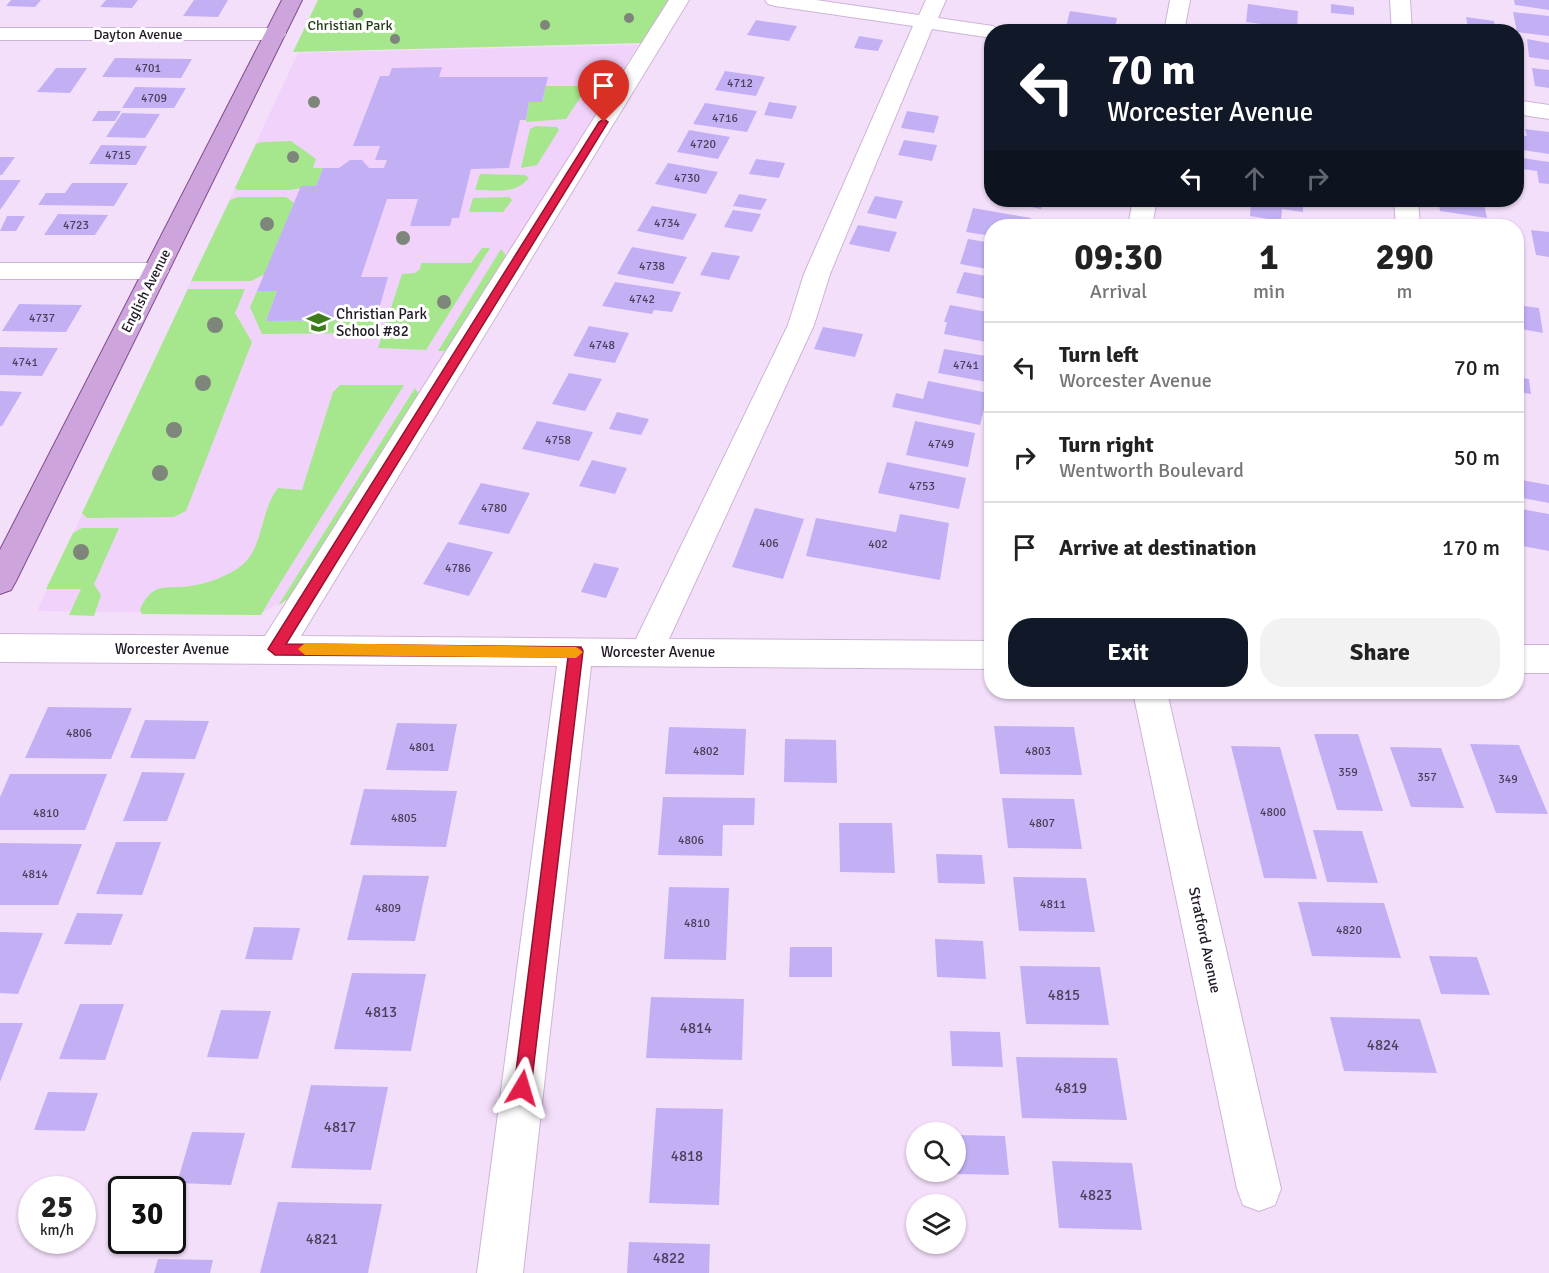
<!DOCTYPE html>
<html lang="en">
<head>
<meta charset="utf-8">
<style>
	body { margin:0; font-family:Signika,sans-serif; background:#f2f2f2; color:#222; height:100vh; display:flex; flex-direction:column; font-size:22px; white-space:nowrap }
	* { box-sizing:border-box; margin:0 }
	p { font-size:20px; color:#767676 }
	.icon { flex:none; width:33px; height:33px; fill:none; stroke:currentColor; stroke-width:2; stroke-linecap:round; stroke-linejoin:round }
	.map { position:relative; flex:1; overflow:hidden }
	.side { position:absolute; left:984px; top:219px; width:540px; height:480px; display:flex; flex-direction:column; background:#fff; border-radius:24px; box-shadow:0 2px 4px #0004 }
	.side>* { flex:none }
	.guide { position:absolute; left:984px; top:24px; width:540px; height:183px; border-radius:24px; box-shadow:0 2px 4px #0004; background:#111827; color:#fff; overflow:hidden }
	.controls { position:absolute; left:906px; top:1122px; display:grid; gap:12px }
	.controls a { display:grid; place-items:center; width:60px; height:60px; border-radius:50%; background:#fff; box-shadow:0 2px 4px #0004; font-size:30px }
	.speed { position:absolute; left:18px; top:1176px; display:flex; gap:12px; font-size:30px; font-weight:700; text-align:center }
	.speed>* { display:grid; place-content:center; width:78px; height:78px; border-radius:50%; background:#fff; box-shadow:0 2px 4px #0004; line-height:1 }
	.speed small { font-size:15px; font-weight:400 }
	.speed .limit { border:3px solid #111; border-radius:9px; background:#fff; color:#111 }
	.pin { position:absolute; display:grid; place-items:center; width:51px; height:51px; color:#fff; margin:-62px -26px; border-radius:50% 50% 50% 0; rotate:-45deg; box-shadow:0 0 6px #0007 }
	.pin .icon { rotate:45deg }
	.me { position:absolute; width:66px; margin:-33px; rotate:7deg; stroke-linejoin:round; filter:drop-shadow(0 0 4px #0008) }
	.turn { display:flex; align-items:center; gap:21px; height:126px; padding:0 24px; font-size:27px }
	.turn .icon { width:78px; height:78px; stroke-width:2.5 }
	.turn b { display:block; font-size:42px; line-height:51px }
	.lanes { display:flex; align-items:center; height:57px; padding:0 24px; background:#0003; justify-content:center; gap:30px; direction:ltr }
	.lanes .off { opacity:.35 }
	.eta { display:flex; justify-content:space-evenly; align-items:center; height:102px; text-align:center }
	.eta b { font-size:36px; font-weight:700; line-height:42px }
	.primary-button { display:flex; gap:12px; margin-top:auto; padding:12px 24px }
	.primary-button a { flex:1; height:69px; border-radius:24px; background:#111827; color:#fff; font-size:24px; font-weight:700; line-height:69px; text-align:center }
	.primary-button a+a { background:#f2f2f2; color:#222 }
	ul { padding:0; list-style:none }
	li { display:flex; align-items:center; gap:18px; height:90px; padding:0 24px; border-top:2px solid #e0e0e0 }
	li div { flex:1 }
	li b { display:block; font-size:22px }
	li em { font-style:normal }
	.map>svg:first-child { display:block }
	.built { fill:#f1d2fb }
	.green { fill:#a6e78d }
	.building { fill:#c3b0f4 }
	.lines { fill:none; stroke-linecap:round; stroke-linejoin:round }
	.minor-casing { stroke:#cdb4d6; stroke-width:2 }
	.major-casing { stroke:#7d4c8d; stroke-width:2 }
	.minor { fill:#fff; fill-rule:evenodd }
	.major { fill:#cea4dc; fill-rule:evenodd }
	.tree { fill:#7e857a }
	.route { fill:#e11d48; stroke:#92132f; stroke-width:1.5 }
	.slow { fill:#f59e0b }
	.labels { text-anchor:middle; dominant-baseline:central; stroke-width:6; stroke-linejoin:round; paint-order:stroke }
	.number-label { font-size:12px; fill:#4a3f5a }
	.far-park-label { font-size:14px; fill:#1e3c11; stroke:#fff }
	.far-street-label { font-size:14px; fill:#221926; stroke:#fff }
	.poi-label { font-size:15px; fill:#221926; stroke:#fff; text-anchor:start }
	.street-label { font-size:15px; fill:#221926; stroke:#fff }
	.near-number-label { font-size:15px; fill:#4a3f5a }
</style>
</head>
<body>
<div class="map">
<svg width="1549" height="1273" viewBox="0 0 1549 1273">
	<rect width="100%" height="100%" fill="#f4dffb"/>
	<path class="built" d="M638 45 296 594 260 614 37 611 298 53Z"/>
	<g class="green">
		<path d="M318 0H670L643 43 293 52Z"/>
		<path d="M546 86H583L586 89 566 119 526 122 529 102H542Z"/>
		<path d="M536 126 557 127 559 130 537 165 521 168 530 129Z"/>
		<path d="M291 141 316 159 313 168H323L316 186 289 190H238L235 188 256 144 262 142Z"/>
		<path d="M480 174 525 175 529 178C515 195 495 190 475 190Z"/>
		<path d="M238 197H286L294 203 265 274 251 281H191L230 200Z"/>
		<path d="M509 197 512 200 503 212H469L473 198Z"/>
		<path d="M482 248H490L426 350 378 348 402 274 415 273 420 269 421 263H471Z"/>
		<path d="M501 249 505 254 506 260 457 341 445 351H438Z"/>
		<path d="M188 289H245L235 313 252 342 186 511 174 517 87 518 82 513Z"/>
		<path d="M257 291H277L266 321 376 320 372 333 262 334 250 307Z"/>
		<path d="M340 385H404L272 596 261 615 142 614 140 609C144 601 149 592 158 589 168 586 180 588 190 586 209 583 226 577 241 566 264 548 260 510 278 488L302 490 333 392Z"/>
		<path d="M415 388 419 395 299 590 278 606Z"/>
		<path d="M82 528H119L94 584 101 595 94 616 69 615 81 589H46L73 533Z"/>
	</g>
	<g class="building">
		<path d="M11 0H41L35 7 6 6Z"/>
		<path d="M106 0H138L132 8 100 7Z"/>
		<path d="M194 0H228L218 17 183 16Z"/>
		<path d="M1514 0H1549V10L1515 5Z"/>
		<path d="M1248 4 1298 11 1297 29 1246 22Z"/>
		<path d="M1331 4 1354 7V15L1331 13Z"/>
		<path d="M1070 11 1117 18 1114 32 1066 27Z"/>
		<path d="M1513 12 1549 16V36L1517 32Z"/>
		<path d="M1466 17 1494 21 1496 31 1468 27Z"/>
		<path d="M756 20 797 26 789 41 747 35Z"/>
		<path d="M859 36 883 40 878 51 854 48Z"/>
		<path d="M1527 39 1549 43V60L1529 57Z"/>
		<path d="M115 58 192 59 181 78 102 77Z"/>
		<path d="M442 67 439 77H548L542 102H529L526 120H520L509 168 471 169 459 218H452L450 226H410L418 199H387L361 277H388L376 320 266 321 277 291H257L301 186H316L323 168H339L350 160H362L369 168H384L387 160H375L380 146H353L380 76H389L392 68Z"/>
		<path d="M56 68H87L70 93 37 92Z"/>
		<path d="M1532 68 1549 70V88L1535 86Z"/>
		<path d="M725 71 765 77 756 96 715 90Z"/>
		<path d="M135 87 186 88 174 108H122Z"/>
		<path d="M769 102 797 106 792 119 764 115Z"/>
		<path d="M705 103 757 111 747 132 693 124Z"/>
		<path d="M98 111H121L115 121H92Z"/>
		<path d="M907 111 939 116 934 133 901 128Z"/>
		<path d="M122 113 160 114 145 138 106 137Z"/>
		<path d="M1525 129 1549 132V154L1516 149V135L1527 136Z"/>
		<path d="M689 130 730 137 718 159 677 152Z"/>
		<path d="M904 140 937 145 932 161 898 155Z"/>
		<path d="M101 145 147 146 136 165 89 164Z"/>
		<path d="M0 157H15L2 175H0Z"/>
		<path d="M1516 157 1549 162V184L1539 183 1537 171 1516 168Z"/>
		<path d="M756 159 785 163 779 178 749 174Z"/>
		<path d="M668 163 718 172 706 194 655 184Z"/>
		<path d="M0 180H21L0 210Z"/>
		<path d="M72 183H128L114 206 38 205 46 193H65Z"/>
		<path d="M739 194 767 199 761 210 733 206Z"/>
		<path d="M875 196 903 201 896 219 867 213Z"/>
		<path d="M999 200H1044L1041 209Z"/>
		<path d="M1251 200H1303V212L1282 209 1281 221 1250 216Z"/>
		<path d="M1438 200H1483L1487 218 1440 211Z"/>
		<path d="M652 206 697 214 683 240 637 231Z"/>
		<path d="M973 208 1031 218 1029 226H992V236L966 232Z"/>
		<path d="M733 210 761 214 752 232 724 227Z"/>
		<path d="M58 214 108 215 95 235H44Z"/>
		<path d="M7 216H25L16 231H0Z"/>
		<path d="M1482 220 1508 224 1509 226H1483Z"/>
		<path d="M858 225 897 232 889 252 849 244Z"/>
		<path d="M1531 230 1549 232V257L1536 255Z"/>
		<path d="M968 239 992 243V270L960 264Z"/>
		<path d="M632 247 687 257 673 284 617 274Z"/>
		<path d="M712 252 740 256 729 280 700 275Z"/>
		<path d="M964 272 992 277V300L956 293Z"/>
		<path d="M615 282 681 292 672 312 654 310 652 314 602 306Z"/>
		<path d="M19 304 82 305 66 332 2 331Z"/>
		<path d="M950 305 992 313V343L944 334 947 322H944Z"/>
		<path d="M1516 305 1539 308 1543 333 1516 328Z"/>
		<path d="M589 326 629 333 615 363 573 356Z"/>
		<path d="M823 327 863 334 855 357 814 349Z"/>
		<path d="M0 347 58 348 42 376 0 375Z"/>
		<path d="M944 349 992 357V383L938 373Z"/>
		<path d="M569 373 602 379 585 411 552 404Z"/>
		<path d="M1516 377 1529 379 1531 394 1516 392Z"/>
		<path d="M928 381 988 393 980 425 892 407 896 393 923 399Z"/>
		<path d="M0 391 22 392 2 426H0Z"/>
		<path d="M617 412 649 419 641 435 609 429Z"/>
		<path d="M537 421 593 432 579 461 522 449Z"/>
		<path d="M915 421 975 433 968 467 906 455Z"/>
		<path d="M592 460 627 468 615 494 579 486Z"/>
		<path d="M887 462 966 478 959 509 878 493Z"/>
		<path d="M1516 479 1549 485V503L1518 497Z"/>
		<path d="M481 483 530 493 509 534 458 524Z"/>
		<path d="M755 508 804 519 783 579 732 567Z"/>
		<path d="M1516 508 1549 514V551L1517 545Z"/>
		<path d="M900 514 949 523 940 580 806 556 816 518 896 532Z"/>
		<path d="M448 542 493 552 469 596 423 584Z"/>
		<path d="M594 563 619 568 606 598 581 592Z"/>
		<path d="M48 707 132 708 111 759 25 758Z"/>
		<path d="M145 720 209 721 195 759 130 758Z"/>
		<path d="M397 723 457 724 448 771 386 770Z"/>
		<path d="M994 726 1074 727 1082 775 1000 774Z"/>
		<path d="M669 727 746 729 744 775 665 774Z"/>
		<path d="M1314 734H1358L1383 811 1337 810Z"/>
		<path d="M785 739 836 740 837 783 784 782Z"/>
		<path d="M1470 744 1519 745 1548 814 1496 813Z"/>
		<path d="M1231 746 1280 747 1317 879 1264 878Z"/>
		<path d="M1390 747 1441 748 1464 808 1411 807Z"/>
		<path d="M142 772 185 773 167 821H123Z"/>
		<path d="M10 774H107L85 830H0V797Z"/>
		<path d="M364 789 457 791 446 847 350 845Z"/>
		<path d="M663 797 755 798 754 825H723L722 856 658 855Z"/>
		<path d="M1002 798 1074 799 1082 849 1008 848Z"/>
		<path d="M839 823H892L895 873 840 872Z"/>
		<path d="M1313 830 1362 831 1378 883 1327 882Z"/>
		<path d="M116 842H161L142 895 96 894Z"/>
		<path d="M0 843 82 844 58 905H0Z"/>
		<path d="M936 854 982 855 985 884 938 883Z"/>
		<path d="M363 875 429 876 415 941 347 940Z"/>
		<path d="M1013 877 1086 878 1095 932 1019 931Z"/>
		<path d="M669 887 729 888 726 960 664 959Z"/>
		<path d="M1298 902 1384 903 1401 958 1312 956Z"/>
		<path d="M77 913 123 914 111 945 64 944Z"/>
		<path d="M254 927 300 928 292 960 245 959Z"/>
		<path d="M0 932 43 933 18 994 0 993Z"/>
		<path d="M935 939 983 941 986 979 937 977Z"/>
		<path d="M790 947H832V977H789Z"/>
		<path d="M1429 956 1477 957 1490 995 1441 994Z"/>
		<path d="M1020 966 1100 967 1109 1025 1026 1024Z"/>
		<path d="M352 973 426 974 411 1051 334 1049Z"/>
		<path d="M651 997 744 999 742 1060 646 1058Z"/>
		<path d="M80 1004H124L105 1060 59 1059Z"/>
		<path d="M221 1010 271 1011 258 1059 207 1057Z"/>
		<path d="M1330 1017 1420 1019 1437 1073 1344 1071Z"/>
		<path d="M0 1023H23L0 1082Z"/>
		<path d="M950 1031 1000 1032 1003 1067 952 1066Z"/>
		<path d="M1016 1057 1117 1058 1127 1120 1022 1118Z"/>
		<path d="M311 1085 388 1087 371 1170 291 1168Z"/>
		<path d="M48 1092 98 1093 85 1131 34 1130Z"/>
		<path d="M656 1108 723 1109 719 1205 649 1203Z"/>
		<path d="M192 1132 245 1133 231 1185 177 1183Z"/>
		<path d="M956 1135 1005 1136 1009 1175 956 1174Z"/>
		<path d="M1052 1161 1132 1163 1142 1230 1059 1228Z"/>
		<path d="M278 1202 382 1204 368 1273H260Z"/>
		<path d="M629 1242 710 1244 709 1273H627Z"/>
		<path d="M158 1259 213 1260 210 1273H154Z"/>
	</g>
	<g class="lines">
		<defs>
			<g id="minor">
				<path d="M669 0H689L301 636 636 639 788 325 804 274 913 26 775 6 768 4 765 0H816L919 15 926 0H946L938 18 993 26 1003 32H992V38L932 29 830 274 814 325 669 639 992 641V669L591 666 523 1273H477L557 666 0 662V634L265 636Z"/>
				<path d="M1170 0H1190L1184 32H1164Z"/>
				<path d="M1390 0H1410L1412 32H1392Z"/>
				<path d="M0 28H276L283 30 286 34 283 38 276 40H0Z"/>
				<path d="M1516 100 1549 105V119L1516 114Z"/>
				<path d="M1133 200H1157L1152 226H1128Z"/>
				<path d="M1394 200H1418L1420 226H1396Z"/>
				<path d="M0 263H156L165 265 169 271 165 277 156 279H0Z"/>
				<rect x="1516" y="645" width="33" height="28"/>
				<path d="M1133 692H1167L1281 1189 1275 1205 1259 1211 1243 1205 1237 1189Z"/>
			</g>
			<path id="major" d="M282 0H302L16 581 11 590 0 594V550Z"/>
		</defs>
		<use href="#minor" class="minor-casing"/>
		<use href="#major" class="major-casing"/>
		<use href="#minor" class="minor"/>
		<use href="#major" class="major"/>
	</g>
	<g class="tree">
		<circle cx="358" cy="13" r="5"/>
		<circle cx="629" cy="18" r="5"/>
		<circle cx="545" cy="25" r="5"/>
		<circle cx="395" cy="39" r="5"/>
		<circle cx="314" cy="102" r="6"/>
		<circle cx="293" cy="157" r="6"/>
		<circle cx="267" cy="224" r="7"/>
		<circle cx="403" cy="238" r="7"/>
		<circle cx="444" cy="302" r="7"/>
		<circle cx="215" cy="325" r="8"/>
		<circle cx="203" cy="383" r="8"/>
		<circle cx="174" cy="430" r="8"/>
		<circle cx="160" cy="473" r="8"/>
		<circle cx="81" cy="552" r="8"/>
	</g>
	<path class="route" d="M604 119 608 122 286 644 581 647 583 651 531 1088 529 1094 522 1096 516 1094 514 1088 568 657 275 655 268 649 599 122Z"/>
	<path class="slow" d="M305 643 576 647 583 652 576 658 305 655 298 649Z"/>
	<defs>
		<symbol id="school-bare" viewBox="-9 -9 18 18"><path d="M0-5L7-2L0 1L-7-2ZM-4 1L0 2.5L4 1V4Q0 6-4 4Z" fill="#3c7c1a" stroke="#fff" stroke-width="2.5" paint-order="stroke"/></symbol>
	</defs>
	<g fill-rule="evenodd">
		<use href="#school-bare" x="302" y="306" width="33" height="33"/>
	</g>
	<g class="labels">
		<g class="number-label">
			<text x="148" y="68">4701</text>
			<text x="740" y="83">4712</text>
			<text x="154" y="98">4709</text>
			<text x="725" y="118">4716</text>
			<text x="703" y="144">4720</text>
			<text x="118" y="155">4715</text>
			<text x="687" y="178">4730</text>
			<text x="667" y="223">4734</text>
			<text x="76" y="225">4723</text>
			<text x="652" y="266">4738</text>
			<text x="642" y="299">4742</text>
			<text x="42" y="318">4737</text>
			<text x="602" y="345">4748</text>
			<text x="25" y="362">4741</text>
			<text x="966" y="365">4741</text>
			<text x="558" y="440">4758</text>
			<text x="941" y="444">4749</text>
			<text x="922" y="486">4753</text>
			<text x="494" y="508">4780</text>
			<text x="769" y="543">406</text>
			<text x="878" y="544">402</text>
			<text x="458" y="568">4786</text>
			<text x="79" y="733">4806</text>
			<text x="422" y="747">4801</text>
			<text x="706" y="751">4802</text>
			<text x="1038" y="751">4803</text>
			<text x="1348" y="772">359</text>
			<text x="1427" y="777">357</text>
			<text x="1508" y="779">349</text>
			<text x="1273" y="812">4800</text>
			<text x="46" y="813">4810</text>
			<text x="404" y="818">4805</text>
			<text x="1042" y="823">4807</text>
			<text x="691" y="840">4806</text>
			<text x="35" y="874">4814</text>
			<text x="1053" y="904">4811</text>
			<text x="388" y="908">4809</text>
			<text x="697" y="923">4810</text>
			<text x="1349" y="930">4820</text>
		</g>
		<g class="far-park-label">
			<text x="350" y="25">Christian Park</text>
		</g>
		<g class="far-street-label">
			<text x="138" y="34">Dayton Avenue</text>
			<text transform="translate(146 291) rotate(-63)">English Avenue</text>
		</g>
		<g class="poi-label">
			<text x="336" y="314">Christian Park<tspan x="336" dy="17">School #82</tspan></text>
		</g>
		<g class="street-label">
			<text x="172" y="649">Worcester Avenue</text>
			<text x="658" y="652">Worcester Avenue</text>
			<text transform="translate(1205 940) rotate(78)">Stratford Avenue</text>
		</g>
		<g class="near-number-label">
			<text x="1064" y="995">4815</text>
			<text x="381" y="1012">4813</text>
			<text x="696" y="1028">4814</text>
			<text x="1383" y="1045">4824</text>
			<text x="1071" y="1088">4819</text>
			<text x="340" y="1127">4817</text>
			<text x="687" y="1156">4818</text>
			<text x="1096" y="1195">4823</text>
			<text x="322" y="1239">4821</text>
			<text x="669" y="1258">4822</text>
		</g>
	</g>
</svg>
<div class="controls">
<a><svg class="icon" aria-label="search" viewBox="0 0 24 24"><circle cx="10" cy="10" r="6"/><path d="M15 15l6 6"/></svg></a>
<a><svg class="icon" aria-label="layers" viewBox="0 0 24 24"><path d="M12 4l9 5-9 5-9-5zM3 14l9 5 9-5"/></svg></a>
</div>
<div class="speed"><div>25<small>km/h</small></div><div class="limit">30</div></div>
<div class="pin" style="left:604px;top:122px;background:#d93025"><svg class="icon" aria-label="arrive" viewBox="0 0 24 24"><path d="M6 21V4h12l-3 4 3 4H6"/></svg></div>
<svg class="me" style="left:522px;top:1088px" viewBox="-20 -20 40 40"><path d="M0-17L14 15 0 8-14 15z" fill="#e11d48" stroke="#fff" stroke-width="4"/></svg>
<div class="guide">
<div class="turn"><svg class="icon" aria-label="left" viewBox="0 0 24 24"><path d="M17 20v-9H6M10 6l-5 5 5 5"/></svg><div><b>70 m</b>Worcester Avenue</div></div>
<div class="lanes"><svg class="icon" aria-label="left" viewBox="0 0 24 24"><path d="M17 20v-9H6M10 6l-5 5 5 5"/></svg><svg class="icon off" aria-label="ahead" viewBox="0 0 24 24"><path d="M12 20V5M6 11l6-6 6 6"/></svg><svg class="icon off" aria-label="right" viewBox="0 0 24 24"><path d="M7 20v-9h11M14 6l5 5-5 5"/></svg></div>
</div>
<section class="side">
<div class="eta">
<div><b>09:30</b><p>Arrival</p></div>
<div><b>1</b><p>min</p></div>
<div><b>290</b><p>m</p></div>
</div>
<ul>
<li><svg class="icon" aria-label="left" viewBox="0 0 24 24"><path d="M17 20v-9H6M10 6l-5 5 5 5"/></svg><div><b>Turn left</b><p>Worcester Avenue</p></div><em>70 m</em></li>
<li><svg class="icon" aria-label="right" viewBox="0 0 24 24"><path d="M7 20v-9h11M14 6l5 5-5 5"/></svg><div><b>Turn right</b><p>Wentworth Boulevard</p></div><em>50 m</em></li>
<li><svg class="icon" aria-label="arrive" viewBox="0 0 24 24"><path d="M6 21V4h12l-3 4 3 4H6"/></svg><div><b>Arrive at destination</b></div><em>170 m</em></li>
</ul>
<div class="primary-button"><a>Exit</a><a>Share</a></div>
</section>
</div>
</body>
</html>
